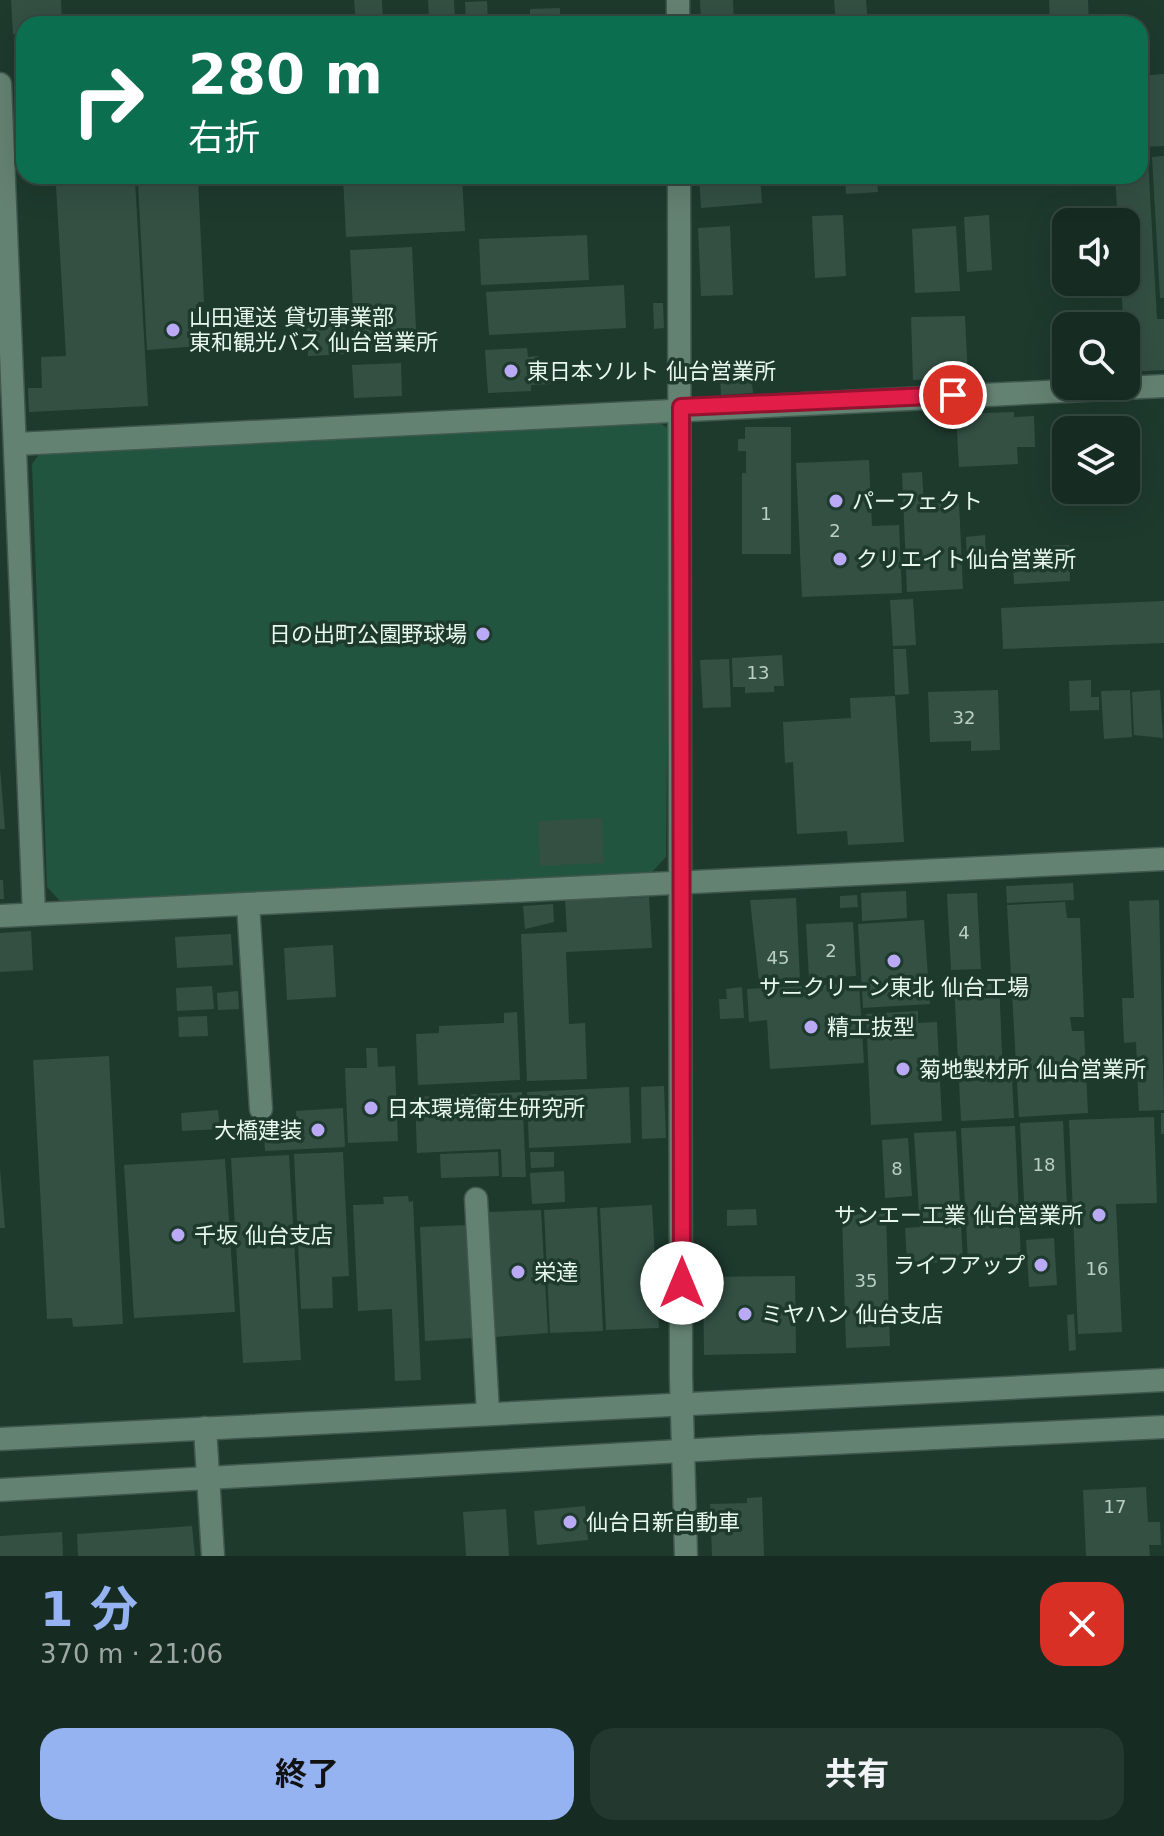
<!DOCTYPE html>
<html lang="ja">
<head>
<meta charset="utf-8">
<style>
	body { margin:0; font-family:"DejaVu Sans","Noto Sans JP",sans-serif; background:#23382f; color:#f1f3f6; height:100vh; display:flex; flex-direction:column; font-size:30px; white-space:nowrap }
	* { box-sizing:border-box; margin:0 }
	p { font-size:26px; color:#9ea7a5 }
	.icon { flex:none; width:44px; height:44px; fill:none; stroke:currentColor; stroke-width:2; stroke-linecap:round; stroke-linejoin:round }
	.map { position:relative; height:1556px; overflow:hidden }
	.side { display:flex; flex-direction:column; background:#162c22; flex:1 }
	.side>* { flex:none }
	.guide { position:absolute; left:16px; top:16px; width:1132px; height:168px; border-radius:24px; box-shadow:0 8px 32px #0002,0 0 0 2px #354840; background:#0b6e4f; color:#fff; overflow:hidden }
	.fabs { position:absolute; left:1052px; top:208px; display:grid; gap:16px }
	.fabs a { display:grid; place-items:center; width:88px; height:88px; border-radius:16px; background:#162c22; box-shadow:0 8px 32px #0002,0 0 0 2px #354840; font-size:40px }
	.pin { position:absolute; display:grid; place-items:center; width:68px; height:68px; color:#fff; margin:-34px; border:4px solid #fff; border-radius:50%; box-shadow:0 2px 8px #0007 }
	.me { position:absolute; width:88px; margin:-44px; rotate:0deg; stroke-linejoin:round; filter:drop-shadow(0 0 6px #0008) }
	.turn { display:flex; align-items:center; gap:28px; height:168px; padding:0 40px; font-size:36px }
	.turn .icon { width:104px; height:104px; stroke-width:2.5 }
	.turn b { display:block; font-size:56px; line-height:68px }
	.round { display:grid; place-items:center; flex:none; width:84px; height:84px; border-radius:24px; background:#23382f }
	.head { display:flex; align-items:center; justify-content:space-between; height:136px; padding:0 40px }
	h1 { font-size:48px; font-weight:700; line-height:60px; color:#95b2f1 }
	.action { display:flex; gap:16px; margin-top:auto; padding:16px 40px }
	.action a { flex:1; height:92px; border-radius:24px; background:#95b2f1; color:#111; font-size:32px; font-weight:700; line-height:92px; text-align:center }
	.action a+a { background:#23382f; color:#f1f3f6 }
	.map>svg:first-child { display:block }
	.green { fill:#21553f }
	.building { fill:#345043 }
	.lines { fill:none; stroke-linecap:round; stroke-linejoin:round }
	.minor-casing { stroke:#40584e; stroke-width:25 }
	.minor { stroke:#648272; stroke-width:22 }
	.route-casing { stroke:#92132f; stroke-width:20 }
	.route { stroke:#e11d48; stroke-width:14 }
	.poi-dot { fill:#baaaf6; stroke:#1e3a2d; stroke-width:3 }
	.labels { text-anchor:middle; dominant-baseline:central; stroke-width:7; stroke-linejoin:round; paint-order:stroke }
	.number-label { font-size:18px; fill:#bbcec4 }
	.poi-label { font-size:22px; fill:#e8f8ef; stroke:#1e3a2d; text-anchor:start }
</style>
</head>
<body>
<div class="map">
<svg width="1164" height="1556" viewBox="0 0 1164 1556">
	<rect width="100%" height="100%" fill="#1e3a2d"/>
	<path class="green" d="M655 419 670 430 666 857 652 872 61 902 47 887 32 464 41 452Z"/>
	<g class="building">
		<path d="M11 0H61L62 24H24V34H13Z"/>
		<path d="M354 0H382L383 24H356Z"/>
		<path d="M428 0H454L455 19 429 20Z"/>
		<path d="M700 0H733L734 24H701Z"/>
		<path d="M834 0H866L868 24H836Z"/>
		<path d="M1049 0H1088L1089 24H1050Z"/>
		<path d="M487 1 488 24H466L465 2Z"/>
		<path d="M560 8V24H530V9Z"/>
		<path d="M14 64H24V114L17 115Z"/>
		<path d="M1164 74V146L1140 147V76Z"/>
		<path d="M1164 156V298H1160L1152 157Z"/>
		<path d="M1148 159 1157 319H1164V370L1126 372 1121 282H1126V222H1118L1115 176H1140V160Z"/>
		<path d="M343 176H462L465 231 346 237Z"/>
		<path d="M699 176H760L762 203 701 208Z"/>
		<path d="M845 176H877L878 192 846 194Z"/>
		<path d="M198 180 204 302H198L200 346 147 350 138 183Z"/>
		<path d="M135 181 148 406 29 412 28 388H42L41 357 66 356 56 186Z"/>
		<path d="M843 215 846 276 815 278 812 216Z"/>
		<path d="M989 215 992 270 967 272 964 217Z"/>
		<path d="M730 226 733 295 701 296 698 228Z"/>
		<path d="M956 226 960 291 915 293 912 229Z"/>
		<path d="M587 235 589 280 481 285 479 239Z"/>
		<path d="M412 247 416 329 402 330 403 349 355 351 350 250Z"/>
		<path d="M624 285 626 328 489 335 486 292Z"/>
		<path d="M653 303H663L664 328 654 329Z"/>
		<path d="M344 316 347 354 308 356 306 318Z"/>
		<path d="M965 316 968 378 913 380 911 317Z"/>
		<path d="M527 348 528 357 538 356V368L553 367 554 384 531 385V391L488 393 485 350Z"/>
		<path d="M401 363 402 396 354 398 352 365Z"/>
		<path d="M751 373 753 393 721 395 720 376Z"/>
		<path d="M1014 412V417L1034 416 1035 447H1017L1018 464 959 467 956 414Z"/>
		<path d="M745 427H791V554H742V473H746V451H738V439H745Z"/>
		<path d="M869 460 872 526 899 525 902 593 802 597 796 463Z"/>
		<path d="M922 472 924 504 959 502 963 589 907 592 902 473Z"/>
		<path d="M985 535 986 561 967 562 966 537Z"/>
		<path d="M1069 545 1070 581 1014 584 1012 547Z"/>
		<path d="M913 599 916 645 893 646 890 600Z"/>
		<path d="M1164 601V643L1003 649 1001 608Z"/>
		<path d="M893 649H906L909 694 895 695Z"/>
		<path d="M782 655 784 686H774V692L745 693V687H733L732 658Z"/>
		<path d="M729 659 731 707 703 708 700 660Z"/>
		<path d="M1091 680V697H1099V710L1070 711 1069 681Z"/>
		<path d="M998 690 1000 750 971 751V741L930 742 928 692Z"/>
		<path d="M1130 690 1132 737 1104 739 1101 691Z"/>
		<path d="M1160 690 1163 738 1134 735 1132 692Z"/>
		<path d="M895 696 904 842 848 845 847 831 797 834 793 762 785 763 783 722 851 718 850 698Z"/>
		<path d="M0 768 5 829H0Z"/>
		<path d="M602 818 604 863 540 866 538 821Z"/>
		<path d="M0 880H3L4 899H0Z"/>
		<path d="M1073 883 1074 900 1007 903 1006 886Z"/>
		<path d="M906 891 907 918 862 921 861 893Z"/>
		<path d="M977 893 981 969 951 970 947 894Z"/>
		<path d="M857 895 858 907 840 908V896Z"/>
		<path d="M649 897 652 948 566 952 569 1024 585 1023 587 1079 527 1081 521 934 567 932 565 900Z"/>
		<path d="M796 898 800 980 759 981 750 900Z"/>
		<path d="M1159 900 1164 1110 1139 1111 1136 1042 1124 1043 1122 998H1134L1129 901Z"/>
		<path d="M1065 902 1067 918H1080L1084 1017H1070L1072 1031H1084L1088 1113 1019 1117 1007 905Z"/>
		<path d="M553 904 554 922 525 929 523 906Z"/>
		<path d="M924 920 930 1004 863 1008 858 924Z"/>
		<path d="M853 922 856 976 809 979 806 924Z"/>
		<path d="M31 931 33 970 0 972V933Z"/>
		<path d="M231 934 233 965 177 968 175 937Z"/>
		<path d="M333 945 336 997 287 1000 284 948Z"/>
		<path d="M999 979 1003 1078H1012L1014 1118 961 1121 954 982Z"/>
		<path d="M859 983 864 1063 770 1069 767 1020 749 1022 747 989Z"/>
		<path d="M212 986 214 1009 177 1011 176 988Z"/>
		<path d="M742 987 744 1018 720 1019 719 999H727L726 989Z"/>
		<path d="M238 991 239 1009 218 1010 217 993Z"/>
		<path d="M918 1011V1023L937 1022 942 1121 871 1125 866 1014Z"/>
		<path d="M517 1012 520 1080 418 1085 416 1034 439 1033V1026L504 1023V1013Z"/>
		<path d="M207 1016 208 1036 179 1037 178 1017Z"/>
		<path d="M366 1048H377L378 1067 395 1066 398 1141 348 1143 345 1068H367Z"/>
		<path d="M109 1056 123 1324 73 1327 72 1318 47 1319 33 1060Z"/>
		<path d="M664 1086 666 1138 642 1139 641 1087Z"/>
		<path d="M629 1087 631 1143 529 1148 527 1092Z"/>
		<path d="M522 1092 526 1177H502L501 1149 417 1153 415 1097Z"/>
		<path d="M343 1108 345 1147 265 1151 264 1135 297 1134 296 1111Z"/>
		<path d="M218 1110 220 1129 182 1131 181 1113Z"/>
		<rect x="1161" y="1113" width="3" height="21"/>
		<path d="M1154 1117 1157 1203 1116 1204 1122 1332 1078 1334 1069 1120Z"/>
		<path d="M1063 1121 1067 1205 1042 1206 1043 1220 1025 1221 1020 1123Z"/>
		<path d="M1015 1126 1021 1260 968 1262 961 1128Z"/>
		<path d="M956 1131 963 1261 907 1264 905 1228 920 1227 914 1133Z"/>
		<path d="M908 1138 912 1196 885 1198 882 1140Z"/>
		<path d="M343 1152 349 1276 332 1277 333 1308 301 1309 294 1154Z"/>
		<path d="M498 1152 499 1176 441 1178 440 1154Z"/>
		<path d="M530 1152H554V1167L531 1168Z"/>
		<path d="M289 1155 301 1360 243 1363 231 1158Z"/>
		<path d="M225 1159 235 1312 134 1318 124 1165Z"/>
		<path d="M0 1169 5 1228H0Z"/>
		<path d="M564 1171 565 1202 532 1204 530 1173Z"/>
		<path d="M408 1196 409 1202 413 1201 421 1380 395 1381 392 1309 358 1311 353 1205 384 1204 383 1197Z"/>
		<path d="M652 1205 659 1328 606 1330 600 1208Z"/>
		<path d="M597 1207 603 1331 550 1333 544 1210Z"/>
		<path d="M756 1209 757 1225 727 1226V1210Z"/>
		<path d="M541 1210 548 1333 495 1337 489 1212Z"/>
		<path d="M886 1213 890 1346 846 1348 842 1215Z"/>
		<path d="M467 1225 472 1338 425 1341 420 1227Z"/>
		<path d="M1054 1238 1057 1285 1029 1287 1026 1240Z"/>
		<path d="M795 1276 796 1353 704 1355 703 1277Z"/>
		<path d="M1074 1314 1076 1350 1069 1351 1067 1315Z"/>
		<path d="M1146 1487 1148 1522H1160L1161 1545H1149L1150 1556H1086L1083 1490Z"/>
		<path d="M762 1497 764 1556H712L710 1504 747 1503V1498Z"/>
		<path d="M585 1506 588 1540 537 1545 534 1511Z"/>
		<path d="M506 1509 509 1556H466L463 1512Z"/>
		<path d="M192 1526 195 1556H78L77 1534Z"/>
		<path d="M62 1532 63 1556H0V1536Z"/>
	</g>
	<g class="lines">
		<defs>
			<g id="minor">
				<path d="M678 0V24"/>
				<path d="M0 84 34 914"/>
				<path d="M679 176 681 1376 686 1556"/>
				<path d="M16 444 1164 386"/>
				<path d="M248 904 261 1109"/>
				<path d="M0 916 1164 859"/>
				<path d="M476 1199 488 1413"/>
				<path d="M205 1428 213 1556"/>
				<path d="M0 1439 1164 1380"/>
				<path d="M0 1490 750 1447 1164 1427"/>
			</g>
		</defs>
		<use href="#minor" class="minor-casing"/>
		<use href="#minor" class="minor"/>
	</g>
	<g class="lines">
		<defs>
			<path id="route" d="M682 1283 681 407 953 395"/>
		</defs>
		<use href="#route" class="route-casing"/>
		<use href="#route" class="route"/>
	</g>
	<g class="poi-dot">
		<circle cx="173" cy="330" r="8"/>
		<circle cx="511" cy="371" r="8"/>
		<circle cx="836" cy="501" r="8"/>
		<circle cx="840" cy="559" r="8"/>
		<circle cx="483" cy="634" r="8"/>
		<circle cx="894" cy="961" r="8"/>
		<circle cx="811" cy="1027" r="8"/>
		<circle cx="903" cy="1069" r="8"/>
		<circle cx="371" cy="1108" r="8"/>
		<circle cx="318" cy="1130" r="8"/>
		<circle cx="1099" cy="1215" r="8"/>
		<circle cx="178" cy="1235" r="8"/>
		<circle cx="1041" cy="1265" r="8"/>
		<circle cx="518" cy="1272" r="8"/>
		<circle cx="745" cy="1314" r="8"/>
		<circle cx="570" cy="1522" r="8"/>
	</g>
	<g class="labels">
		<g class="number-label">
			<text x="766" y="513">1</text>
			<text x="835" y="530">2</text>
			<text x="758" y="672">13</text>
			<text x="964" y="717">32</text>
			<text x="964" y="932">4</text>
			<text x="831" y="950">2</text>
			<text x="778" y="957">45</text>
			<text x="1044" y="1164">18</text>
			<text x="897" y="1168">8</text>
			<text x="1097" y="1268">16</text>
			<text x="866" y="1280">35</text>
			<text x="1115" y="1506">17</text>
		</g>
		<g class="poi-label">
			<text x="189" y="317">山田運送 貸切事業部<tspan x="189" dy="25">東和観光バス 仙台営業所</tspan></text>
			<text x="527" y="371">東日本ソルト 仙台営業所</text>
			<text x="852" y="501">パーフェクト</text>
			<text x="856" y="559">クリエイト仙台営業所</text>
			<text x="467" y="634" text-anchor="end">日の出町公園野球場</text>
			<text x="894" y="987" text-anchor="middle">サニクリーン東北 仙台工場</text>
			<text x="827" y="1027">精工抜型</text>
			<text x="919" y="1069">菊地製材所 仙台営業所</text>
			<text x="387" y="1108">日本環境衛生研究所</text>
			<text x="302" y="1130" text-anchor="end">大橋建装</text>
			<text x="1083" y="1215" text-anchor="end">サンエー工業 仙台営業所</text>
			<text x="194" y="1235">千坂 仙台支店</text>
			<text x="1025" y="1265" text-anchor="end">ライフアップ</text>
			<text x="534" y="1272">栄達</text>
			<text x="761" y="1314">ミヤハン 仙台支店</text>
			<text x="586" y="1522">仙台日新自動車</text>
		</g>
	</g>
</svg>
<div class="fabs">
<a><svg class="icon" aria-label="sound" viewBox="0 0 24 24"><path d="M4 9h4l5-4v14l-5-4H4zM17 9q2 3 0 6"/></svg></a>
<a><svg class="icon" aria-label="search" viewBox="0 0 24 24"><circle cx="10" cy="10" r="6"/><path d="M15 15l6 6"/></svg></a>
<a><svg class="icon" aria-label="layers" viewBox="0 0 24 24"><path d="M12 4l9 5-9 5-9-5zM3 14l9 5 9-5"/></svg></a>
</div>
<div class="pin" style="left:953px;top:395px;background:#d93025"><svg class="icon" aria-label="arrive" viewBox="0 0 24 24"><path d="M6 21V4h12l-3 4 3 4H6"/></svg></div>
<svg class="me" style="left:682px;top:1283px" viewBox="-20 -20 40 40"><circle r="19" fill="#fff"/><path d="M0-13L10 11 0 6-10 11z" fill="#e11d48"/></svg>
<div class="guide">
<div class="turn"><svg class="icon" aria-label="right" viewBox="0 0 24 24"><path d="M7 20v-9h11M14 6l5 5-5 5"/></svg><div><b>280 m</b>右折</div></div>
</div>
</div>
<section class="side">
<div class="head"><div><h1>1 分</h1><p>370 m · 21:06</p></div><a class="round" style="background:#d93025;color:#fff"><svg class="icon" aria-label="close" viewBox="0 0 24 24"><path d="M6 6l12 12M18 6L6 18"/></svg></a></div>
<div class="action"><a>終了</a><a>共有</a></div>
</section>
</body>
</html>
